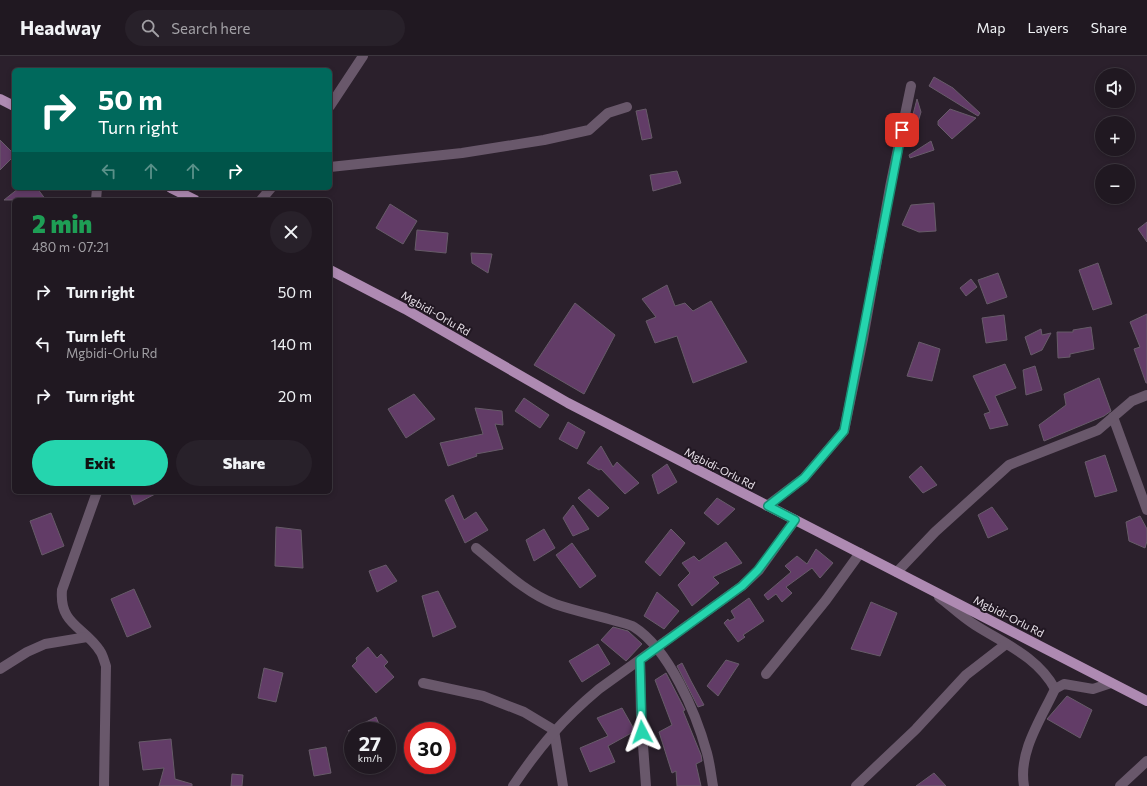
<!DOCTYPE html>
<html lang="en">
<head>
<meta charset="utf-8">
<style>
	body { margin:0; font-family:Commissioner,sans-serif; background:#28212a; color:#f1f3f6; height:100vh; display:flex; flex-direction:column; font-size:15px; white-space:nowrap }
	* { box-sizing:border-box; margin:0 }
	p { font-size:13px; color:#a2a0a5 }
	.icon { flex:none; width:22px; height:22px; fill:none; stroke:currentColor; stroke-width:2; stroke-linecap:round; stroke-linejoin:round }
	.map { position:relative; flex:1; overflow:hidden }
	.panel { position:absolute; left:12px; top:142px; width:320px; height:296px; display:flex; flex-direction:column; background:#201821; border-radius:6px; box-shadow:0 2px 6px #0003,0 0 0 1px #3d373f }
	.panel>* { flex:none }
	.banner { position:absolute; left:12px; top:12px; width:320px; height:122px; border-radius:6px; box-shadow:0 2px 6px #0003,0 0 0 1px #3d373f; background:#00695c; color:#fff; overflow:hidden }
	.controls { position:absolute; left:1095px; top:12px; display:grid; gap:8px }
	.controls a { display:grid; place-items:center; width:40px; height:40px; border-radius:50%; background:#201821; box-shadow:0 2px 6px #0003,0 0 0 1px #3d373f; font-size:20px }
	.speed { position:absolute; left:344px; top:666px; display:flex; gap:8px; font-size:20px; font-weight:700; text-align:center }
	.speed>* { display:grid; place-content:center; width:52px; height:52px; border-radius:50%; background:#201821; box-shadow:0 2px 6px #0003,0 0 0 1px #3d373f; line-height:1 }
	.speed small { font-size:10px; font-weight:400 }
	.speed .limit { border:6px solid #d22; background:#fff; color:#111 }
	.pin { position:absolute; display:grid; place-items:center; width:34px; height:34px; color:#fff; margin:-17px; border-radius:8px; box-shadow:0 2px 6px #0006 }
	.me { position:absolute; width:44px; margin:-22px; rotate:356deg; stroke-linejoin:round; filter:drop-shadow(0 0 3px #0008) }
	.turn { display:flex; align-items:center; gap:14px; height:84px; padding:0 20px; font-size:18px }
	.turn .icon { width:52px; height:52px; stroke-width:2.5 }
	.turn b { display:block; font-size:28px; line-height:34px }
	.lanes { display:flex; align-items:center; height:38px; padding:0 20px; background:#0003; justify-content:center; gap:20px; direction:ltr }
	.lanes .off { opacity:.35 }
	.round { display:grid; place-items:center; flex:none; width:42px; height:42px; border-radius:21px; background:#28212a }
	.head { display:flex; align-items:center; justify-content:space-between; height:68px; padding:0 20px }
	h1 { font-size:24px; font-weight:800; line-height:30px; color:#1e9e55 }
	.action { display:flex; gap:8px; margin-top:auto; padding:8px 20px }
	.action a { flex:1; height:46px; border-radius:24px; background:#25d5ae; color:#111; font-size:16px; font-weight:800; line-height:46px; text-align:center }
	.action a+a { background:#28212a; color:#f1f3f6 }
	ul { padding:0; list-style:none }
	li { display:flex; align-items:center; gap:12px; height:52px; padding:0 20px }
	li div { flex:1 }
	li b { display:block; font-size:15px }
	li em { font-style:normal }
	header { display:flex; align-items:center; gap:24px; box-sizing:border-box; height:56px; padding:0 20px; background:#201821; border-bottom:1px solid #3d373f }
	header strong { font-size:19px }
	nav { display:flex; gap:22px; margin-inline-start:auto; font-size:14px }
	.search { width:280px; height:36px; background:#28212a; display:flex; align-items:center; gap:10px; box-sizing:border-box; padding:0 14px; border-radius:22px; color:#a2a0a5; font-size:15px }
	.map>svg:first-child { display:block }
	.building { fill:#623c67; stroke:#675b69 }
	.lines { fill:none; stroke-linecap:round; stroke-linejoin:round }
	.minor { stroke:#69586b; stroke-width:10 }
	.major { stroke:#ae8ab2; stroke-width:10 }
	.route-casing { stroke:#188a71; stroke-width:10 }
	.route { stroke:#25d5ae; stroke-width:7 }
	.labels { text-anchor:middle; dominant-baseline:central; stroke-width:4; stroke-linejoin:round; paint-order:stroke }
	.street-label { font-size:11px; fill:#e9e2ea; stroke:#211722 }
</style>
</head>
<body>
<header>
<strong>Headway</strong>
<div class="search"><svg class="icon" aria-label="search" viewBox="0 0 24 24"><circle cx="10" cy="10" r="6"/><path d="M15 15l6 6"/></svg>Search here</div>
<nav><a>Map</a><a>Layers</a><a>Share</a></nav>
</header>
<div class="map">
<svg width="1147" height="730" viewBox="0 0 1147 730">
	<rect width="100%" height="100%" fill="#2b202c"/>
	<g class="building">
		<path d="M934 21 953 32 980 57 978 60 929 30Z"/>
		<path d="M917 43 921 56 915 76 909 74Z"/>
		<path d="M646 53 652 82 642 84 636 55Z"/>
		<path d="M950 53 976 62 952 83 938 69V65Z"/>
		<path d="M0 84 14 98V100L0 114Z"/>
		<path d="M931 85 934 94 910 102 909 99Z"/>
		<path d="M677 115 681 127 653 135 650 119Z"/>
		<path d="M19 132H37L46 144H4Z"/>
		<path d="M934 147 936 175 919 176 902 169 911 149Z"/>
		<path d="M390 148 417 165 403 188 376 172Z"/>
		<path d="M1147 166V186L1138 173Z"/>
		<path d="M417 174 448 177 446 197 415 194Z"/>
		<path d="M471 197 492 198 488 217 472 207Z"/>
		<path d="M1098 207 1112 248 1093 254 1079 214Z"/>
		<path d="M998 217 1007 241 987 248 978 224Z"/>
		<path d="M971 223 977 231 966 240 960 232Z"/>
		<path d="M667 229 675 250 685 247 693 255 711 245 747 306 693 327 677 280 655 287 646 265 656 261 642 243Z"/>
		<path d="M575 247 615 279 584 338 534 309Z"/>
		<path d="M1147 258V327H1146L1134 293 1140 291 1130 266Z"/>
		<path d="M1004 259 1007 284 986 287 982 262Z"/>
		<path d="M1091 271 1094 293 1070 298V301L1058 302 1057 276H1073V274Z"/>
		<path d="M1041 273 1042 279 1051 277 1042 294 1031 299 1025 281Z"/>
		<path d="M919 286 940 293 932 325 907 320Z"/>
		<path d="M1005 308 1016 332 995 340 1008 369 990 373 984 358 990 356 973 320Z"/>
		<path d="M1035 310 1042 334 1026 339 1023 314Z"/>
		<path d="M1099 322 1111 355 1104 360 1044 385 1039 369 1066 349 1064 338Z"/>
		<path d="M414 338 435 363 406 382 388 353Z"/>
		<path d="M524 342 549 359 540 372 515 355Z"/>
		<path d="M475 352 502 355 503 369 495 368 503 393 476 398 477 400 448 410 440 387 483 378Z"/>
		<path d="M568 366 585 376 577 393 559 383Z"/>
		<path d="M601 390 613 411 617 406 639 427 625 438 601 413 599 414 587 407Z"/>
		<path d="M1105 399 1117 435 1095 441 1085 406Z"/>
		<path d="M667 408 677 426 658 438 652 419Z"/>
		<path d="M921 410 937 429 923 437 909 421Z"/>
		<path d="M589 433 609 452 598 461 578 442Z"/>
		<path d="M130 436H159L134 449Z"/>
		<path d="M453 439 464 464 476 456 488 474 465 487 445 444Z"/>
		<path d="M717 442 735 453 718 469 704 457Z"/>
		<path d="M573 449 589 473 573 480 563 462Z"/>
		<path d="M992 451 1008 473 988 482 978 459Z"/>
		<path d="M51 457 64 490 42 499 30 465Z"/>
		<path d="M1140 460 1147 473V485L1145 492 1129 485 1126 466Z"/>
		<path d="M276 471 301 474 303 512 275 510Z"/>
		<path d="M544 473 555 492 534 505 526 484Z"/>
		<path d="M671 473 685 487 660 520 645 506Z"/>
		<path d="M726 486 742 507 713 521 719 527 692 550 678 529 690 517 682 507 694 500 699 505Z"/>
		<path d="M572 487 596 520 580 532 556 499Z"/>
		<path d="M816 493 833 507 820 522 812 512 786 531 792 537 782 546 776 538 768 544 764 539 791 516 785 510 797 500 807 508Z"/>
		<path d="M386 509 397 525 377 536 369 515Z"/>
		<path d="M134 533 151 571 127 581 111 543Z"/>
		<path d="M438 535 456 571 433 581 422 540Z"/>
		<path d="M657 536 679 555 664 573 644 560Z"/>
		<path d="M749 542 764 565 743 579 745 581 738 586 724 567 728 563 729 565 735 562 731 555Z"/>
		<path d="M871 546 897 557 880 600 851 593Z"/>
		<path d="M613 571 628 575 642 588 626 605 601 584Z"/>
		<path d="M598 588 610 608 582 626 569 605Z"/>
		<path d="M368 591 377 602 381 598 388 606 384 610 394 621 376 637 352 610 357 605 356 602Z"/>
		<path d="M726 604 739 608 718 640 707 630Z"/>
		<path d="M682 607 691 625 704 649 698 651 677 610Z"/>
		<path d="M264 612 283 617 276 646 258 642Z"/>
		<path d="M666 617 682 648 685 654 683 655 701 699 702 705 696 708 701 730H677L676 715 672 717 659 676 672 669 655 624Z"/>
		<path d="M1067 640 1092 654 1080 682 1047 663Z"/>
		<path d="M622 652 635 675 608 690 615 706 590 716 580 692 608 680 597 662Z"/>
		<path d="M376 661 382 675H348Z"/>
		<path d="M171 683 175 723 192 728V730H159L164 712 143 714 139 686Z"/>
		<path d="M326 691 331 717 314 720 309 694Z"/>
		<path d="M934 717 946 730H916Z"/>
		<path d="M232 718 243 719 242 730H231Z"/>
	</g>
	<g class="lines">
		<g class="minor">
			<path d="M330 50 363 0"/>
			<path d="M330 111 462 97 544 84 589 74 608 57 627 51"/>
			<path d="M96 144 97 132"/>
			<path d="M261 144 271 132"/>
			<path d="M1113 361 1147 454"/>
			<path d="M97 436 62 534C59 569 85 571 100 595 103 599 104 605 106 610L104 730"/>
			<path d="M767 450 804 422 844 375 863 283 890 131 911 30"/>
			<path d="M476 492C501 512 524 536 555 548 575 555 596 559 616 565 622 567 629 568 634 571 669 593 696 657 707 697 710 708 711 719 713 730"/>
			<path d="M897 516 935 476 1009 409 1098 374 1132 345 1147 339"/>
			<path d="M939 541C951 550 962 561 975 569 1005 588 1038 601 1055 633"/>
			<path d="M640 604 641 662 646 730"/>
			<path d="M0 613 27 596 45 588 87 581"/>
			<path d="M766 618 826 544 860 497"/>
			<path d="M423 627 483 640 524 656 554 674 563 730"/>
			<path d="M513 730C540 690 562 664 599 633L742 530 759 514 795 464"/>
			<path d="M856 730 916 673 966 619 1006 588"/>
			<path d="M1024 730C1018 696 1041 663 1055 633L1064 628 1093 633 1111 627"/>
			<path d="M1120 730 1147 705"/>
		</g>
		<g class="major">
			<path d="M0 43 14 50"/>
			<path d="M171 132 195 144"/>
			<path d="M330 214 405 253 568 347 1147 645"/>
		</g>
	</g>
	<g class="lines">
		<defs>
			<path id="route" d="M642 676 640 604 742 530 758 514 795 464 768 450 804 422 844 375 902 74"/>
		</defs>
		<use href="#route" class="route-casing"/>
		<use href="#route" class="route"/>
	</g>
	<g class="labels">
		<g class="street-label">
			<text transform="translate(436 257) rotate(30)">Mgbidi-Orlu Rd</text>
			<text transform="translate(720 412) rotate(27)">Mgbidi-Orlu Rd</text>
			<text transform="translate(1009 560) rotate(27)">Mgbidi-Orlu Rd</text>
		</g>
	</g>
</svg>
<div class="controls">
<a><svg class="icon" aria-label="sound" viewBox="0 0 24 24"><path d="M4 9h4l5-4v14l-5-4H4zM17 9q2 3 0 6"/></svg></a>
<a>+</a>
<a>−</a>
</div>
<div class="speed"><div>27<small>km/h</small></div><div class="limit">30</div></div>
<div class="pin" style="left:902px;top:74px;background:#d93025"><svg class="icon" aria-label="arrive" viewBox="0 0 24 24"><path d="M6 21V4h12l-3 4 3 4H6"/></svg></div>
<svg class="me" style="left:642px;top:676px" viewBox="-20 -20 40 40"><path d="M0-17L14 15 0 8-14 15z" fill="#25d5ae" stroke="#fff" stroke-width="4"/></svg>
<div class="banner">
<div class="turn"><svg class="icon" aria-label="right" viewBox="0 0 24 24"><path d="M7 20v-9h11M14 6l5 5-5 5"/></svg><div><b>50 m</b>Turn right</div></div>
<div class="lanes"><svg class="icon off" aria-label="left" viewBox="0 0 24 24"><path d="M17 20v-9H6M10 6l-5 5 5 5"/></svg><svg class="icon off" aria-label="ahead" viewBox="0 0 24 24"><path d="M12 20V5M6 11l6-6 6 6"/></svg><svg class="icon off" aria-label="ahead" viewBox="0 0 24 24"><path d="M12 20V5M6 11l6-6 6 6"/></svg><svg class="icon" aria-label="right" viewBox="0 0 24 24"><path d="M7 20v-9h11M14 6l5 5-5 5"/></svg></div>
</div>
<section class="panel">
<div class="head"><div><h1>2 min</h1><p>480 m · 07:21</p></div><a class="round"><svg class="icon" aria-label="close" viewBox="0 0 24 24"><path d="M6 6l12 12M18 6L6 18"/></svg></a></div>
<ul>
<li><svg class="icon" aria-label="right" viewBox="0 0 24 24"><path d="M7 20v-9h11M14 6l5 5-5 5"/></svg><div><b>Turn right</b></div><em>50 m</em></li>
<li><svg class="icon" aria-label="left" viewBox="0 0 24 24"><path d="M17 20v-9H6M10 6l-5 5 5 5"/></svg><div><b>Turn left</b><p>Mgbidi-Orlu Rd</p></div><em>140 m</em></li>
<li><svg class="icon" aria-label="right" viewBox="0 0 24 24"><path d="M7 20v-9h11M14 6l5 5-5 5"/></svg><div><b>Turn right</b></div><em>20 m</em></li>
</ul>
<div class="action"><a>Exit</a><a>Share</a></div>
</section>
</div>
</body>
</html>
